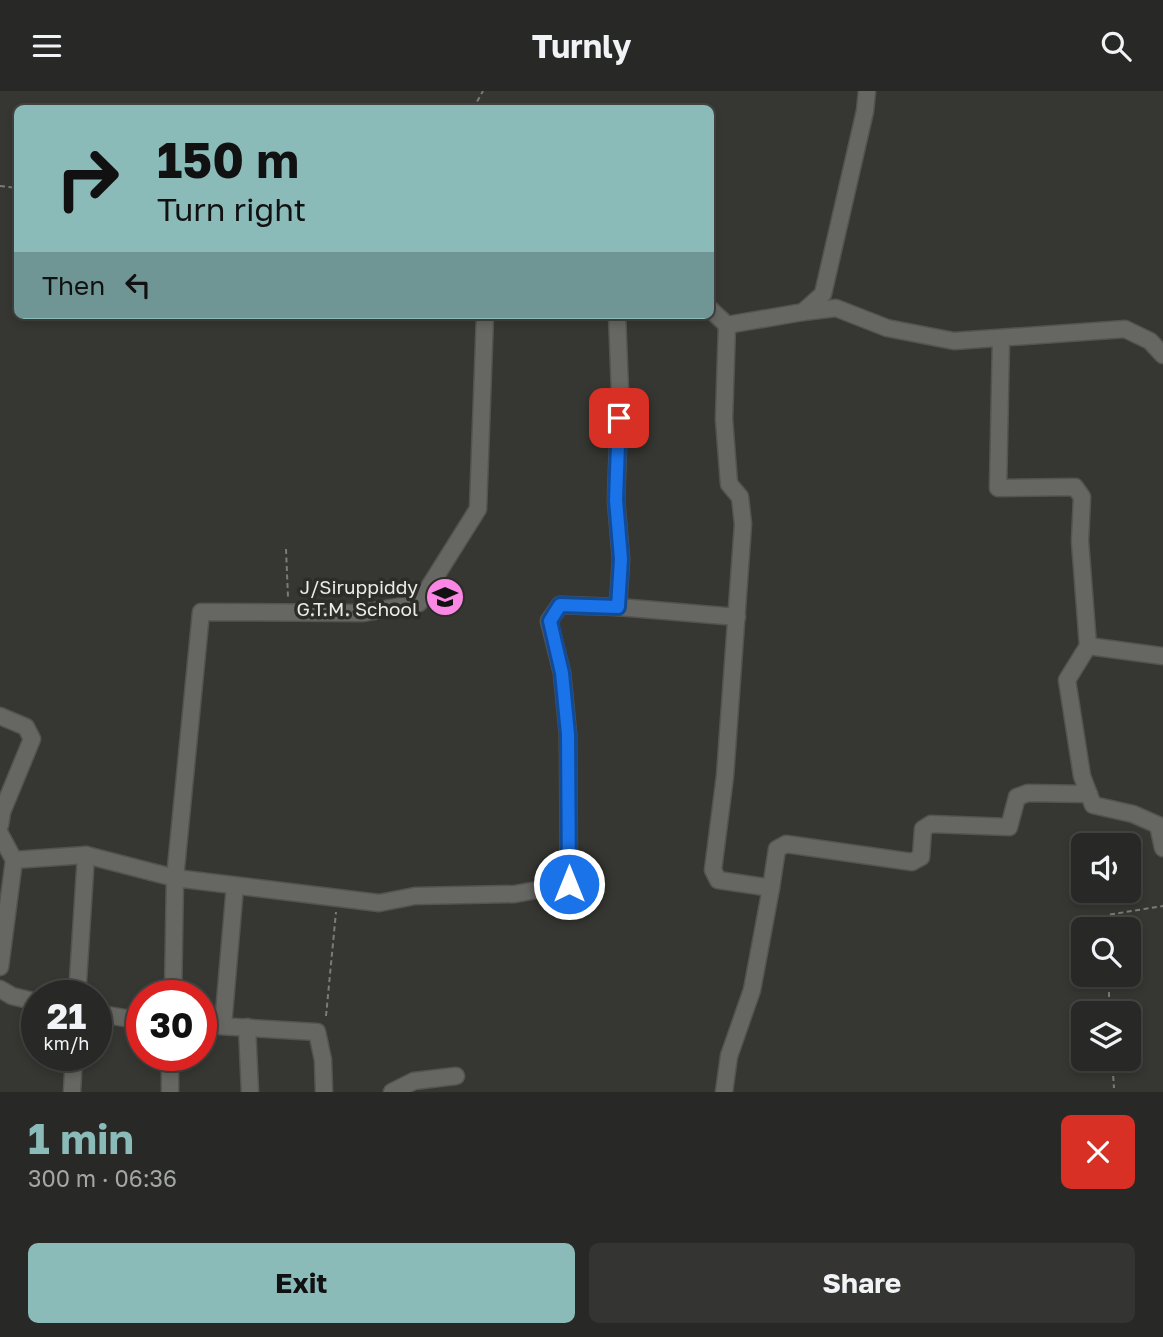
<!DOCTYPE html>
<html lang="en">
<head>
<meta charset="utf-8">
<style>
	body { margin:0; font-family:"Golos Text",sans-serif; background:#343532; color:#f1f3f6; height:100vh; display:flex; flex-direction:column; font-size:26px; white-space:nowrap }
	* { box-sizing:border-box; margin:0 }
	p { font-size:23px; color:#a5a6a7 }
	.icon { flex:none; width:38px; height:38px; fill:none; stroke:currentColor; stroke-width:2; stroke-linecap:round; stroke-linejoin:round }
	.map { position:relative; height:1001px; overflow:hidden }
	.drawer { display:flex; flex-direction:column; background:#282926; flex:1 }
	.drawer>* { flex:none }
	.guide { position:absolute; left:14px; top:14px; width:700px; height:214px; border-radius:10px; box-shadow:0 4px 10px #0003,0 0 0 2px #444543; background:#8bbbb9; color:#111; overflow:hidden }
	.tools { position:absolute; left:1071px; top:742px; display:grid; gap:14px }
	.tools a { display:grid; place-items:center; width:70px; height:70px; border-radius:10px; background:#282926; box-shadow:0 4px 10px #0003,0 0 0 2px #444543; font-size:35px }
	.speed { position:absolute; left:21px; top:889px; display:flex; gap:14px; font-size:35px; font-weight:700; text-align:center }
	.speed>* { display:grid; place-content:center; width:91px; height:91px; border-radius:50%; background:#282926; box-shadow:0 4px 10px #0003,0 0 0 2px #444543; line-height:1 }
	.speed small { font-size:18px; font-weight:400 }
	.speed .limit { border:10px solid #d22; background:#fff; color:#111 }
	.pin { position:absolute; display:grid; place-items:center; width:60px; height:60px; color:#fff; margin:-30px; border-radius:14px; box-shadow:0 4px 10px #0006 }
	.me { position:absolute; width:77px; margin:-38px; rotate:0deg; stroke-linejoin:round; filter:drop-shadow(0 0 5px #0008) }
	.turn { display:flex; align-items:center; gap:24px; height:147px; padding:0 28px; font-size:32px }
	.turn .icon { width:91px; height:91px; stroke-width:2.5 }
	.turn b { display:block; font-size:49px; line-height:60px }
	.then { display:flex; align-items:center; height:66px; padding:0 28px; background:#0003; gap:14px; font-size:26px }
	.round { display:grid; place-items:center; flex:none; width:74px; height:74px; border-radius:10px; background:#343532 }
	.headline { display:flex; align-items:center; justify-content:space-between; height:119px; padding:0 28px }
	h1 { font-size:42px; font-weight:700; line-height:52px; color:#8bbbb9 }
	.primary-button { display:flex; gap:14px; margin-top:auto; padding:14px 28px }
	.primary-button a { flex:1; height:80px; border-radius:10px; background:#8bbbb9; color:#111; font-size:28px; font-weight:700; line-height:80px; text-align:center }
	.primary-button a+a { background:#343532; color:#f1f3f6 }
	header { display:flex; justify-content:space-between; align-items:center; height:91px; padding:0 28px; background:#282926; font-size:32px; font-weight:700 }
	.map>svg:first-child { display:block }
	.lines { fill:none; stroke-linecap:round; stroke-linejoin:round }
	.minor-casing { stroke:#535450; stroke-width:19 }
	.path { stroke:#7b7c78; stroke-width:2; stroke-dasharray:5 3.5; stroke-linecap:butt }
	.minor { stroke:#666763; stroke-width:16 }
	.route-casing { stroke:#114b97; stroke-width:18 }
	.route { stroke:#1a73e8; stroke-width:12 }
	.labels { text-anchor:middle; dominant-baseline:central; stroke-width:7; stroke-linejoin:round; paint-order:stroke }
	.poi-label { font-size:19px; fill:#ebece9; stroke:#2c2c28; text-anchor:end }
</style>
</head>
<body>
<header><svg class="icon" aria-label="menu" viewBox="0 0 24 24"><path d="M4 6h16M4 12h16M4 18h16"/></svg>Turnly<svg class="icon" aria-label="search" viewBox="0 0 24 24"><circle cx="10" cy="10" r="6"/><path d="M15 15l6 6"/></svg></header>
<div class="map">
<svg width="1163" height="1001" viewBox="0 0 1163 1001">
	<rect width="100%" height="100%" fill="#363732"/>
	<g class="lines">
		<defs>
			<g id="minor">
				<path d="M710 218 727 234 803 221 823 203 865 20 867 0"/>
				<path d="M803 221 836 217 887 237 954 250 1125 238 1150 250 1163 264"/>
				<path d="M617 224 620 300 616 409 621 468 618 516"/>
				<path d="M1001 248 998 397 1075 396 1082 406 1080 450 1088 555"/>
				<path d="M1163 565 1088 555 1067 589 1082 685 1093 714 1133 723 1158 734 1163 757"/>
				<path d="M0 625 26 636 32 648 2 721 0 734"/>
				<path d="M0 743 14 769"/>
				<path d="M771 797 777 758 786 753 912 771 921 766 923 738 931 733 1009 736 1017 706 1028 702 1089 703"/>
				<path d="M0 876 14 769 86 764 175 787 201 521 363 522 419 512 478 418 485 224"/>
				<path d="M0 898 12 905 37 911"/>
				<path d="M77 905 86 764"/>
				<path d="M173 905 175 787 379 812 415 805 515 803 569 793 568 643 562 582 549 530 560 514 618 516 737 526"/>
				<path d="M96 922 142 930"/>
				<path d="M201 934 317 941 323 969 324 1001"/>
				<path d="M223 934 235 795"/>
				<path d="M247 936 250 1001"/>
				<path d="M170 964V1001"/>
				<path d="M72 1001 74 964"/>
				<path d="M392 1001 414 990 456 985"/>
				<path d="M724 1001 729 965 752 899 771 797 718 789 713 779 725 685 743 433 740 406 729 393 724 328 727 234"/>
			</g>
		</defs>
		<use href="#minor" class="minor-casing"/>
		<g class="path">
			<path d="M473 18 483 0"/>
			<path d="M0 95 18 97"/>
			<path d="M286 458 288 506"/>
			<path d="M1108 838 1107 824 1163 815"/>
			<path d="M1109 884V922"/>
			<path d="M326 925 336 821"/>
			<path d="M1112 968 1114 997"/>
		</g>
		<use href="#minor" class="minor"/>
	</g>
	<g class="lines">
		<defs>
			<path id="route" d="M569 793 568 643 562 582 550 530 560 514 618 516 621 468 616 409 619 327"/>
		</defs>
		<use href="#route" class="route-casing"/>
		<use href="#route" class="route"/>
	</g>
	<defs>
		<symbol id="school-disc" viewBox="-11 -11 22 22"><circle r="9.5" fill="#fb87e5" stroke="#2c2c28"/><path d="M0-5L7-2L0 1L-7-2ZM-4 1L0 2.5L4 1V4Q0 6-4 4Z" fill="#111"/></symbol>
	</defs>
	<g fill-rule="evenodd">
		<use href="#school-disc" x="423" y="484" width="44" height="44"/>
	</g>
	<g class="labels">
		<g class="poi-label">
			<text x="418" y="495">J/Siruppiddy<tspan x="418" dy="22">G.T.M. School</tspan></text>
		</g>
	</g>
</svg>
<div class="tools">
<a><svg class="icon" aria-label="sound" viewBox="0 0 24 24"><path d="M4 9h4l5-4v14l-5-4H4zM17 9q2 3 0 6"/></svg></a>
<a><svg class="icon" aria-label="search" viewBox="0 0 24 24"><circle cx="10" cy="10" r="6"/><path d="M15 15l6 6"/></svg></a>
<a><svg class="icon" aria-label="layers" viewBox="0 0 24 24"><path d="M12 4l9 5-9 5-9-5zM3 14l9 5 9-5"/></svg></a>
</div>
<div class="speed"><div>21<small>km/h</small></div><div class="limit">30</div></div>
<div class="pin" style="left:619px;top:327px;background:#d93025"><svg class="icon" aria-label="arrive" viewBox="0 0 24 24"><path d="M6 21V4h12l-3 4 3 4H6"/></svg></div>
<svg class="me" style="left:569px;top:793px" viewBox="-20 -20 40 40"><circle r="17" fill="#1a73e8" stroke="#fff" stroke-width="3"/><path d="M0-11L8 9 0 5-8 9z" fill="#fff"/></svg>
<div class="guide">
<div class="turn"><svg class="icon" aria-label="right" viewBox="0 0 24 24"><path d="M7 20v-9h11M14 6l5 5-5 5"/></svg><div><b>150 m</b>Turn right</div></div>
<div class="then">Then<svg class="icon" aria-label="left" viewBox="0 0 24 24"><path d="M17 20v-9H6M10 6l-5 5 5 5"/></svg></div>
</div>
</div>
<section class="drawer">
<div class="headline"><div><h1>1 min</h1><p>300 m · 06:36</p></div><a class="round" style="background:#d93025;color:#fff"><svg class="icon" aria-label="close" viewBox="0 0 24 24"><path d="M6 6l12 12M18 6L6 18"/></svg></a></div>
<div class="primary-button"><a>Exit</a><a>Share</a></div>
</section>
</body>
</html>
